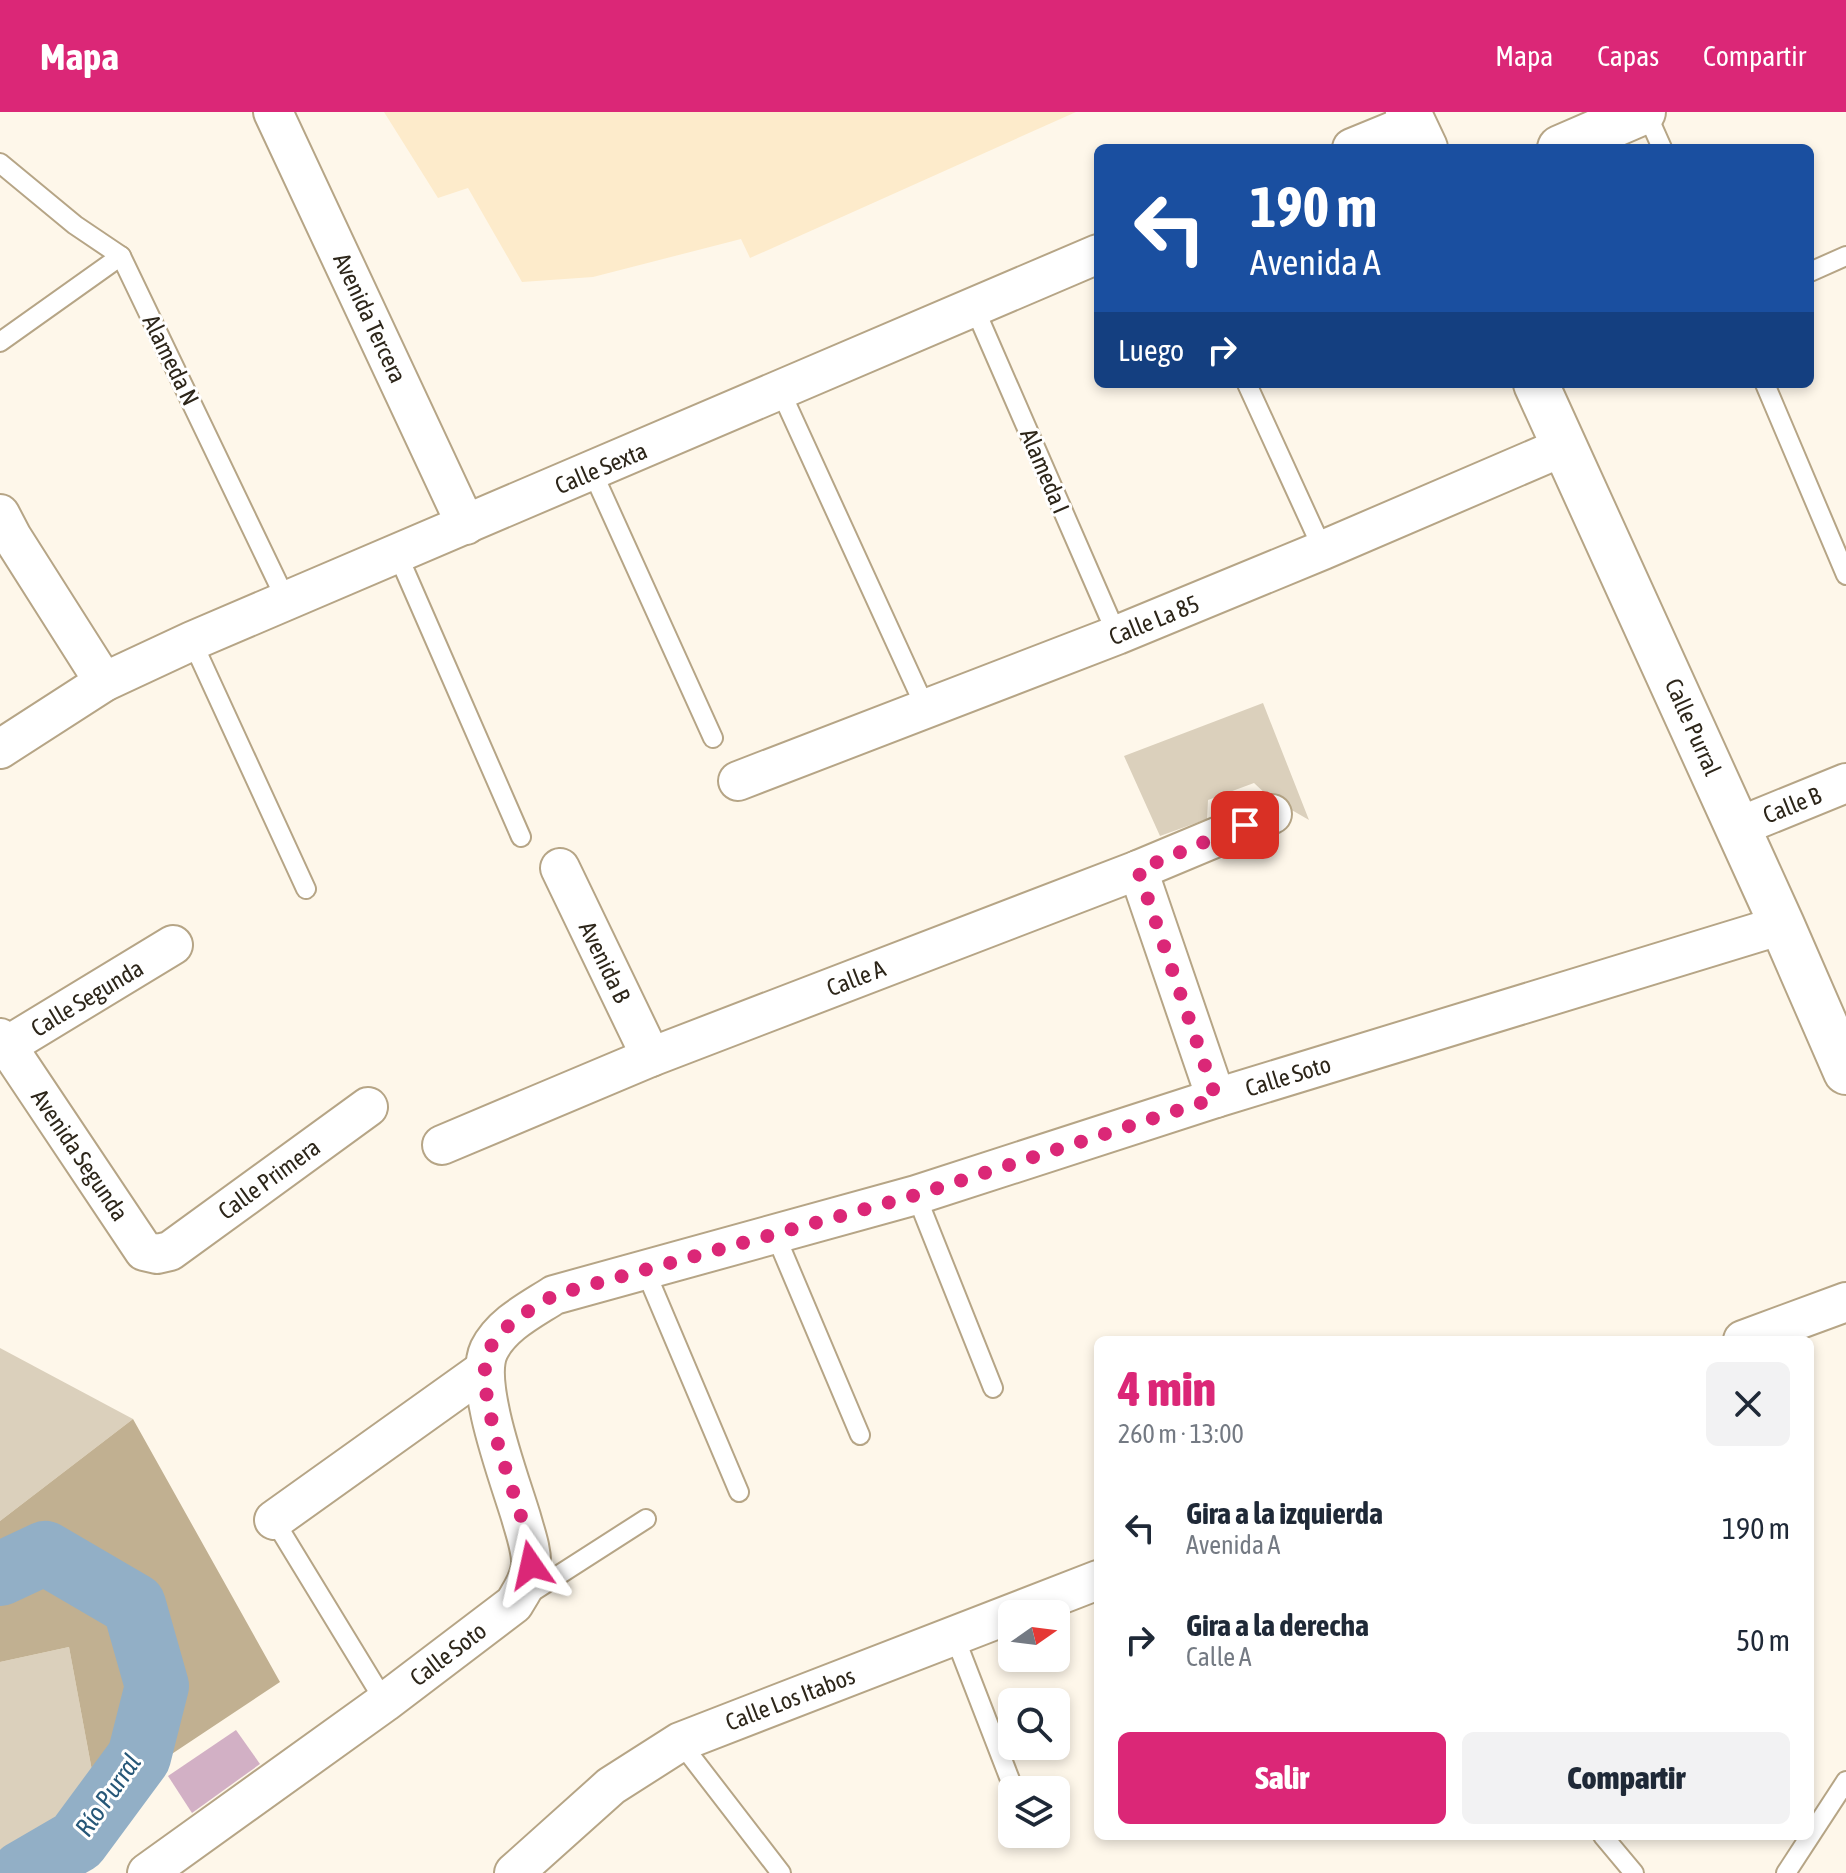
<!DOCTYPE html>
<html lang="es">
<head>
<meta charset="utf-8">
<style>
	body { margin:0; font-family:"Asap Condensed",sans-serif; background:#f2f2f3; color:#1f2937; height:100vh; display:flex; flex-direction:column; font-size:30px; white-space:nowrap }
	* { box-sizing:border-box; margin:0 }
	p { font-size:26px; color:#747a83 }
	.icon { flex:none; width:44px; height:44px; fill:none; stroke:currentColor; stroke-width:2; stroke-linecap:round; stroke-linejoin:round }
	.map { position:relative; flex:1; overflow:hidden }
	.panel { position:absolute; left:1094px; top:1224px; width:720px; height:504px; display:flex; flex-direction:column; background:#fff; border-radius:12px; box-shadow:0 4px 12px #0003 }
	.panel>* { flex:none }
	.banner { position:absolute; left:1094px; top:32px; width:720px; height:244px; border-radius:12px; box-shadow:0 4px 12px #0003; background:#1a4fa0; color:#fff; overflow:hidden }
	.needle { width:52px; rotate:76deg }
	.fabs { position:absolute; left:998px; top:1488px; display:grid; gap:16px }
	.fabs a { display:grid; place-items:center; width:72px; height:72px; border-radius:12px; background:#fff; box-shadow:0 4px 12px #0003; font-size:40px }
	.pin { position:absolute; display:grid; place-items:center; width:68px; height:68px; color:#fff; margin:-34px; border-radius:16px; box-shadow:0 4px 12px #0006 }
	.me { position:absolute; width:88px; margin:-44px; rotate:349deg; stroke-linejoin:round; filter:drop-shadow(0 0 6px #0008) }
	.turn { display:flex; align-items:center; gap:28px; height:168px; padding:0 24px; font-size:36px }
	.turn .icon { width:104px; height:104px; stroke-width:2.5 }
	.turn b { display:block; font-size:56px; line-height:68px }
	.then { display:flex; align-items:center; height:76px; padding:0 24px; background:#0003; gap:16px; font-size:30px }
	.round { display:grid; place-items:center; flex:none; width:84px; height:84px; border-radius:12px; background:#f2f2f3 }
	.headline { display:flex; align-items:center; justify-content:space-between; height:136px; padding:0 24px }
	h1 { font-size:48px; font-weight:800; line-height:60px; color:#db2777 }
	.action { display:flex; gap:16px; margin-top:auto; padding:16px 24px }
	.action a { flex:1; height:92px; border-radius:12px; background:#db2777; color:#fff; font-size:32px; font-weight:800; line-height:92px; text-align:center }
	.action a+a { background:#f2f2f3; color:#1f2937 }
	ul { padding:0; list-style:none }
	li { display:flex; align-items:center; gap:24px; height:112px; padding:0 24px }
	li div { flex:1 }
	li b { display:block; font-size:30px }
	li em { font-style:normal }
	header { display:flex; align-items:center; gap:48px; box-sizing:border-box; height:112px; padding:0 40px; background:#db2777; color:#fff }
	header strong { font-size:38px }
	nav { display:flex; gap:44px; margin-inline-start:auto; font-size:28px }
	.map>svg:first-child { display:block }
	.built { fill:#fdebcb }
	.green { fill:#dbd0bc }
	.forest { fill:#c1b091 }
	.lines { fill:none; stroke-linecap:round; stroke-linejoin:round }
	.river { stroke:#92afc6; stroke-width:64 }
	.building { fill:#d2b0c5 }
	.service-casing { stroke:#b6a586; stroke-width:22 }
	.minor-casing { stroke:#b6a586; stroke-width:42 }
	.tertiary-casing { stroke:#b6a586; stroke-width:48 }
	.service { stroke:#fff; stroke-width:18 }
	.minor { stroke:#fff; stroke-width:38 }
	.tertiary { stroke:#fff; stroke-width:44 }
	.route { stroke:#db2777; stroke-width:14; stroke-dasharray:0 25.2 }
	.labels { text-anchor:middle; dominant-baseline:central; stroke-width:6; stroke-linejoin:round; paint-order:stroke }
	.street-label { font-size:24px; fill:#2d261a; stroke:#fff }
	.water-label { font-size:26px; font-style:italic; fill:#265778; stroke:#fff }
</style>
</head>
<body>
<header>
<strong>Mapa</strong>
<nav><a>Mapa</a><a>Capas</a><a>Compartir</a></nav>
</header>
<div class="map">
<svg width="1846" height="1761" viewBox="0 0 1846 1761">
	<rect width="100%" height="100%" fill="#fef7ea"/>
	<path class="built" d="M384 0H1076L750 146 741 127 593 165 522 170 468 76 438 86Z"/>
	<g class="green">
		<path d="M1263 591 1309 708 1269 685 1254 671 1208 688 1207 707 1160 724 1124 644Z"/>
		<path d="M0 1236 133 1307 0 1409Z"/>
		<path d="M69 1535 98 1691 0 1738V1550Z"/>
	</g>
	<path class="forest" d="M133 1307 280 1570 98 1691 69 1535 0 1550V1409Z"/>
	<g class="lines">
		<path class="river" d="M0 1462 45 1441 134 1493 157 1574 139 1645 77 1729 22 1761"/>
	</g>
	<path class="building" d="M236 1618 260 1652 192 1701 168 1664Z"/>
	<g class="lines">
		<defs>
			<g id="service">
				<path d="M1646 0 1662 36"/>
				<path d="M0 51 75 113 121 144 287 490"/>
				<path d="M1810 160 1846 144"/>
				<path d="M974 195 1117 523"/>
				<path d="M0 230 121 144"/>
				<path d="M1247 272 1323 438"/>
				<path d="M1765 272 1846 463"/>
				<path d="M780 278 926 597"/>
				<path d="M592 359 713 626"/>
				<path d="M397 441 521 725"/>
				<path d="M192 529 306 777"/>
				<path d="M916 1083 993 1276"/>
				<path d="M775 1122 860 1323"/>
				<path d="M645 1158 739 1380"/>
				<path d="M274 1408 385 1590"/>
				<path d="M526 1484 646 1407"/>
				<path d="M954 1523 1014 1678"/>
				<path d="M680 1630 781 1761"/>
				<path d="M1603 1724 1634 1761"/>
				<path d="M1786 1761 1846 1669"/>
			</g>
			<g id="minor">
				<path d="M273 0 466 413"/>
				<path d="M1352 36 1413 11"/>
				<path d="M0 402 12 425 104 570"/>
				<path d="M0 637 104 570 192 529 1098 142"/>
				<path d="M738 669 1117 523 1323 438 1565 334"/>
				<path d="M1738 715 1846 671"/>
				<path d="M560 756 651 945"/>
				<path d="M1138 758 1216 986"/>
				<path d="M0 926 7 934 144 1139 157 1142 170 1139 368 995"/>
				<path d="M0 938 173 833"/>
				<path d="M442 1033 651 945 1138 758 1272 702"/>
				<path d="M1743 1228 1846 1190"/>
				<path d="M274 1408 484 1258"/>
				<path d="M147 1761 385 1590 514 1492C521 1480 530 1468 531 1453 532 1438 525 1420 521 1405 510 1368 473 1272 489 1238 502 1212 531 1198 554 1183L916 1083 1216 986 1782 813"/>
				<path d="M514 1761 611 1674 680 1630 1098 1468"/>
			</g>
			<g id="tertiary">
				<path d="M1408 0 1425 36"/>
				<path d="M1560 36 1643 0"/>
				<path d="M1536 272 1782 813 1846 960"/>
			</g>
		</defs>
		<use href="#service" class="service-casing"/>
		<use href="#minor" class="minor-casing"/>
		<use href="#tertiary" class="tertiary-casing"/>
		<use href="#service" class="service"/>
		<use href="#minor" class="minor"/>
		<use href="#tertiary" class="tertiary"/>
	</g>
	<g class="lines">
		<path class="route" d="M531 1453C529 1443 528 1432 526 1422 516 1380 471 1276 489 1238 502 1212 531 1198 554 1183L916 1083 1216 986 1138 758 1245 713"/>
	</g>
	<g class="labels">
		<g class="street-label">
			<text transform="translate(370 206) rotate(65)">Avenida Tercera</text>
			<text transform="translate(171 248) rotate(64)">Alameda N</text>
			<text transform="translate(601 356) rotate(-23)">Calle Sexta</text>
			<text transform="translate(1045 359) rotate(67)">Alameda I</text>
			<text transform="translate(1154 508) rotate(-22)">Calle La 85</text>
			<text transform="translate(1693 615) rotate(66)">Calle Purral</text>
			<text transform="translate(1792 693) rotate(-22)">Calle B</text>
			<text transform="translate(605 850) rotate(64)">Avenida B</text>
			<text transform="translate(856 866) rotate(-21)">Calle A</text>
			<text transform="translate(87 886) rotate(-31)">Calle Segunda</text>
			<text transform="translate(1288 964) rotate(-17)">Calle Soto</text>
			<text transform="translate(80 1043) rotate(56)">Avenida Segunda</text>
			<text transform="translate(269 1067) rotate(-36)">Calle Primera</text>
			<text transform="translate(448 1542) rotate(-37)">Calle Soto</text>
			<text transform="translate(790 1587) rotate(-21)">Calle Los Itabos</text>
		</g>
		<g class="water-label">
			<text transform="translate(108 1683) rotate(-55)">Río Purral</text>
		</g>
	</g>
</svg>
<div class="fabs">
<a><svg class="needle" viewBox="-14 -14 28 28"><path d="M0-13l5 13h-10z" fill="#e53935"/><path d="M0 13l5-13h-10z" fill="#747a83"/></svg></a>
<a><svg class="icon" aria-label="search" viewBox="0 0 24 24"><circle cx="10" cy="10" r="6"/><path d="M15 15l6 6"/></svg></a>
<a><svg class="icon" aria-label="layers" viewBox="0 0 24 24"><path d="M12 4l9 5-9 5-9-5zM3 14l9 5 9-5"/></svg></a>
</div>
<div class="pin" style="left:1245px;top:713px;background:#d93025"><svg class="icon" aria-label="arrive" viewBox="0 0 24 24"><path d="M6 21V4h12l-3 4 3 4H6"/></svg></div>
<svg class="me" style="left:531px;top:1453px" viewBox="-20 -20 40 40"><path d="M0-17L14 15 0 8-14 15z" fill="#db2777" stroke="#fff" stroke-width="4"/></svg>
<div class="banner">
<div class="turn"><svg class="icon" aria-label="left" viewBox="0 0 24 24"><path d="M17 20v-9H6M10 6l-5 5 5 5"/></svg><div><b>190 m</b>Avenida A</div></div>
<div class="then">Luego<svg class="icon" aria-label="right" viewBox="0 0 24 24"><path d="M7 20v-9h11M14 6l5 5-5 5"/></svg></div>
</div>
<section class="panel">
<div class="headline"><div><h1>4 min</h1><p>260 m · 13:00</p></div><a class="round"><svg class="icon" aria-label="close" viewBox="0 0 24 24"><path d="M6 6l12 12M18 6L6 18"/></svg></a></div>
<ul>
<li><svg class="icon" aria-label="left" viewBox="0 0 24 24"><path d="M17 20v-9H6M10 6l-5 5 5 5"/></svg><div><b>Gira a la izquierda</b><p>Avenida A</p></div><em>190 m</em></li>
<li><svg class="icon" aria-label="right" viewBox="0 0 24 24"><path d="M7 20v-9h11M14 6l5 5-5 5"/></svg><div><b>Gira a la derecha</b><p>Calle A</p></div><em>50 m</em></li>
</ul>
<div class="action"><a>Salir</a><a>Compartir</a></div>
</section>
</div>
</body>
</html>
